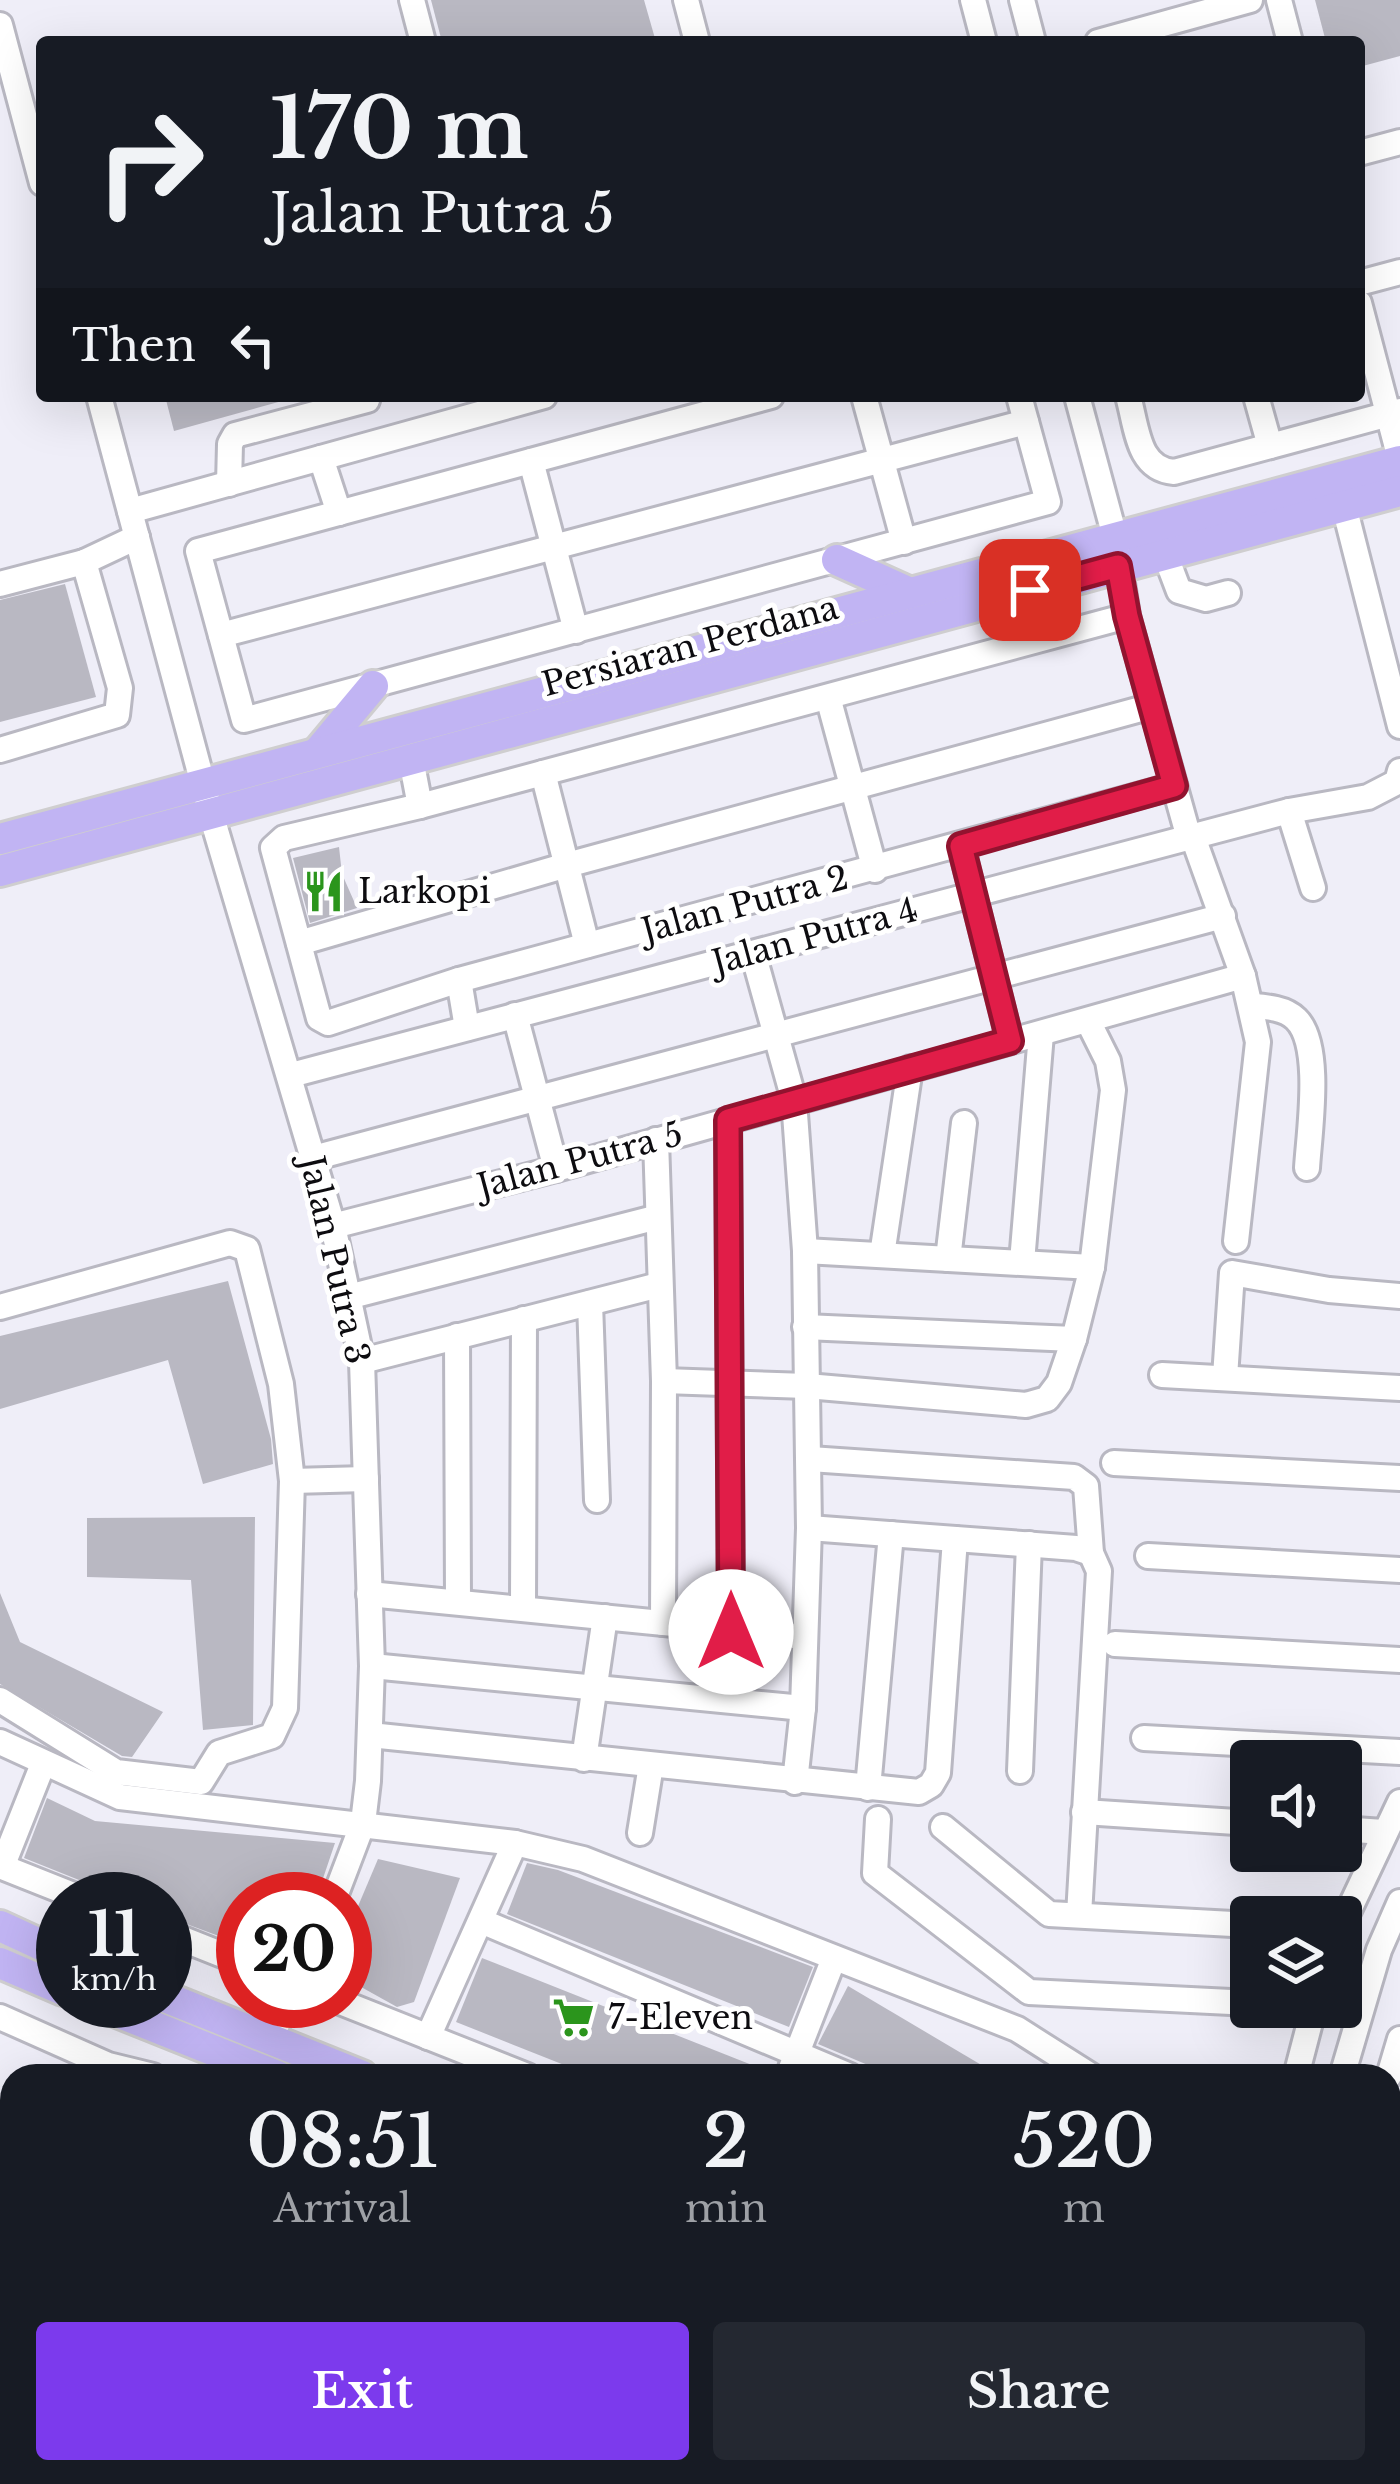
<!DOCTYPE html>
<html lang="en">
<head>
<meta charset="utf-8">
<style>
	body { margin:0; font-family:"Libre Baskerville",serif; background:#242831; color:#f1f3f6; height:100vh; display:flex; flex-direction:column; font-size:45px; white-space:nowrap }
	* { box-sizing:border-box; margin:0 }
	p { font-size:39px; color:#9ea1a6 }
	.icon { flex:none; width:66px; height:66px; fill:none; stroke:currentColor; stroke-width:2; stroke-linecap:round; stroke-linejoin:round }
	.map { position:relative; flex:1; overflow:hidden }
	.drawer { position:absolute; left:0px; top:2064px; width:1401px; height:420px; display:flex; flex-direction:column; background:#171b24; border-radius:36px 36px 0 0; box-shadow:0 12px 48px #0002 }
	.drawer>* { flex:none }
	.hud { position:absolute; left:36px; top:36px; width:1329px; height:366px; border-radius:12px; box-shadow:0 12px 48px #0002; background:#171b24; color:#f1f3f6; overflow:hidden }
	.controls { position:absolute; left:1230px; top:1740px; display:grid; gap:24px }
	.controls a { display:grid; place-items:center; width:132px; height:132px; border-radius:12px; background:#171b24; box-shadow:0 12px 48px #0002; font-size:60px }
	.speed { position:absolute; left:36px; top:1872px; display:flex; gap:24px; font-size:60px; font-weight:700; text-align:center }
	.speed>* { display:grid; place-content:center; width:156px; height:156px; border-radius:50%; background:#171b24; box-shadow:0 12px 48px #0002; line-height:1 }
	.speed small { font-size:30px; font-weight:400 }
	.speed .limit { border:18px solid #d22; background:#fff; color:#111 }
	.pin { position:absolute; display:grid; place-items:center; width:102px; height:102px; color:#fff; margin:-51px; border-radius:24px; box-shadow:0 6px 18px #0006 }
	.me { position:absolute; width:132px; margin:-66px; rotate:0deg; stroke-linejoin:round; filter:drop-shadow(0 0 9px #0008) }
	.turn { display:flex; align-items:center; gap:42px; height:252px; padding:0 36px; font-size:54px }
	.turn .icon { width:156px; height:156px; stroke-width:2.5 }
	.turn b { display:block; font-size:84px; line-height:102px }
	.then { display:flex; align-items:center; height:114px; padding:0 36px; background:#0003; gap:24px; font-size:45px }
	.eta { display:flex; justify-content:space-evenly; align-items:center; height:204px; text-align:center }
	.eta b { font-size:72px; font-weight:600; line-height:84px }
	.cta { display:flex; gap:24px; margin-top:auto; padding:24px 36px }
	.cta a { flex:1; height:138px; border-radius:12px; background:#7c3aed; color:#fff; font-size:48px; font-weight:600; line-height:138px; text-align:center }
	.cta a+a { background:#242831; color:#f1f3f6 }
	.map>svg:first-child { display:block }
	.building { fill:#b9b8c2 }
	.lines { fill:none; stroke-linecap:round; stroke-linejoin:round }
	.minor-casing { stroke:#b9b8c2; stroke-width:30 }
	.major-casing { stroke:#cfcecf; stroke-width:36 }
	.minor { stroke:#fff; stroke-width:24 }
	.major { stroke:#c1b4f3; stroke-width:30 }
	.route-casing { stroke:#92132f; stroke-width:30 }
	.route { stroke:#e11d48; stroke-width:21 }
	.labels { text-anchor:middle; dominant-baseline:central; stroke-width:10; stroke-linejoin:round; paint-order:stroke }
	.street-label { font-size:33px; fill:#0d0c10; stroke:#fff }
	.poi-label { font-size:33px; fill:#0d0c10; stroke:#fff; text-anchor:start }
</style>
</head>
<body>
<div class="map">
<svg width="1400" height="2484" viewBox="0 0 1400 2484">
	<rect width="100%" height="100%" fill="#efeef8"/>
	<g class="building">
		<path d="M431 0H644L656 42H442Z"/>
		<path d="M1315 0H1400V56L1359 67V42H1326Z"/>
		<path d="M165 396H282V401L174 431Z"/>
		<path d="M65 584 96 697 0 722V600Z"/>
		<path d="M339 847 342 874 357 908 310 923 293 858Z"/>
		<path d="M228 1281 271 1439 273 1464 203 1484 168 1360 0 1409V1336Z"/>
		<path d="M255 1517 253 1725 203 1730 191 1580 87 1577V1518Z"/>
		<path d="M0 1593 20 1642 163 1712 132 1757 122 1756 0 1684Z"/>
		<path d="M47 1798 95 1821 335 1843 316 1899H243V1945L165 1916V1899H111L98 1894 89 1884 24 1858Z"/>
		<path d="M378 1859 460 1878 414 2002 397 2007 345 1978V1937Z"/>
		<path d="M527 1863 558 1870 813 1967 789 2027 507 1914Z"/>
		<path d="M482 1958 772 2073V2076H592L456 2022Z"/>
		<path d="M848 1986 1000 2076H894L818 2044Z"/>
	</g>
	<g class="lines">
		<defs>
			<g id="minor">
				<path d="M412 0 423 42"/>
				<path d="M686 0 697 42"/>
				<path d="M973 0 984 42"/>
				<path d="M1022 0 1033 42"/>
				<path d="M1279 0 1290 42"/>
				<path d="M0 25 42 183"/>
				<path d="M1098 42 1250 0"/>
				<path d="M1359 153 1400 142"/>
				<path d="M1359 283 1400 272"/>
				<path d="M1359 303 1400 459"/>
				<path d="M99 396 211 814 333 1226 362 1361 372 1666 368 1781 363 1823 334 1899"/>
				<path d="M771 396 198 551 244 720 1048 502 1019 396"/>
				<path d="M864 396 904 542"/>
				<path d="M1077 396 1115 537 1127 616 1189 838"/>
				<path d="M1128 396C1137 427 1137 469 1174 472L1400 411"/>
				<path d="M1256 396 1270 446"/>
				<path d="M321 458 339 513"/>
				<path d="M531 461 576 631"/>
				<path d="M229 484 230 444 235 435 367 400 368 396"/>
				<path d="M1344 506 1400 726"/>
				<path d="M130 511 544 396"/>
				<path d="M1165 554 1179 591 1206 599 1228 593"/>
				<path d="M0 584 84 562 137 537"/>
				<path d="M1127 616 420 806 284 838 273 848 319 1018 328 1023 459 980 1174 786"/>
				<path d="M221 635 1026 422"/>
				<path d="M828 697 875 870"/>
				<path d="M0 750 117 715 120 688 84 562"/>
				<path d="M411 759 420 806"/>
				<path d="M543 773 587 945"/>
				<path d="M1289 811 1313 888"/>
				<path d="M1193 837 1243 976 1258 1042 1236 1241"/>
				<path d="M961 846 1010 1041"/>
				<path d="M299 943 567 865 1152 706"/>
				<path d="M753 953 794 1100 805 1251 809 1528 803 1708 795 1782"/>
				<path d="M459 980 467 1028"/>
				<path d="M1252 1006C1267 1007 1285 1008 1296 1019 1323 1045 1309 1133 1307 1168"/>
				<path d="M515 1015 556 1169"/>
				<path d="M291 1075 1289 811 1368 797 1397 782 1400 771"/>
				<path d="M728 1120 731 1632"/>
				<path d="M656 1140 664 1381 663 1623"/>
				<path d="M313 1158 1223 916"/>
				<path d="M333 1226 556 1169 1243 976"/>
				<path d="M805 1251 1092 1267"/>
				<path d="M882 1255 910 1068"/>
				<path d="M948 1259 964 1123"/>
				<path d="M1022 1262 1041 1034"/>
				<path d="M348 1297 658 1217"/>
				<path d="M590 1303 597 1500"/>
				<path d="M0 1307 230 1243 247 1249 281 1384 292 1481 285 1708 272 1736 219 1753 201 1782 116 1772 0 1700"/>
				<path d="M805 1327 1074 1339"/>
				<path d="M457 1336 458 1602"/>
				<path d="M362 1361 659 1285"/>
				<path d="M1162 1375 1400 1388"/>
				<path d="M1225 1377 1232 1273 1329 1290 1400 1296"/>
				<path d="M664 1381 807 1386 1026 1405 1047 1399 1059 1383 1074 1339 1092 1267 1113 1090 1108 1061 1088 1021"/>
				<path d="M810 1459 1074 1477 1086 1486 1091 1553 1099 1571 1079 1915"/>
				<path d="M1114 1463 1400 1478"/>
				<path d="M292 1481 366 1479"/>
				<path d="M809 1528 1076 1548 1091 1553"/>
				<path d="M1148 1556 1400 1570"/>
				<path d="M369 1594 805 1637"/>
				<path d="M523 1607 524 1319"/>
				<path d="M1115 1644 1400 1660"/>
				<path d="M372 1666 803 1708"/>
				<path d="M370 1735 919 1792 931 1785 938 1773 955 1539"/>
				<path d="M1144 1738 1400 1752"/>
				<path d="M0 1742 120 1797 515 1843 583 1859 1017 2029 1091 2076"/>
				<path d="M584 1759 605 1617"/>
				<path d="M1020 1771 1029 1544"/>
				<path d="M868 1788 891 1534"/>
				<path d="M1084 1812 1251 1823"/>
				<path d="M878 1819 875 1873 1029 1992 1251 2003"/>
				<path d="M943 1827 1049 1914 1251 1925"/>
				<path d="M1341 1829 1383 1832"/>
				<path d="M640 1833 651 1765"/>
				<path d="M0 1866 83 1899"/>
				<path d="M2 1867 43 1764"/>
				<path d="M481 1921 850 2076"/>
				<path d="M1341 1927 1400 1802"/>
				<path d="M165 1932 243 1963"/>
				<path d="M338 2001 527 2076"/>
				<path d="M0 2017 108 2065 153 2076"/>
				<path d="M428 2037 515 1843"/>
				<path d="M270 2039 288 2001"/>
				<path d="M788 2076 834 1958"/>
				<path d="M1296 2076 1314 2007"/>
				<path d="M1342 2076 1379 1950 1400 1902"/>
				<path d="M1389 2076 1400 2039"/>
				<path d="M1389 2111 1400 2114"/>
				<path d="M0 2127 12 2132"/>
				<path d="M1389 2193 1400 2197"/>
				<path d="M1389 2258 1400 2264"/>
				<path d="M0 2261 12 2232"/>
				<path d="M1389 2419 1400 2423"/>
				<path d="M612 2472 641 2484"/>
				<path d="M875 2472 904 2484"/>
				<path d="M1146 2472 1177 2484"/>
				<path d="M3 2484 12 2463"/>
				<path d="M116 2484 121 2472"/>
				<path d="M207 2484 212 2472"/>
				<path d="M309 2484 314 2472"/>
				<path d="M406 2484 411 2472"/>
				<path d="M505 2484 510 2472"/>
			</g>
			<g id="major">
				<path d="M837 560 910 593"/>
				<path d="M317 753 373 686"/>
				<path d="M0 839 1400 461"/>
				<path d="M0 871 1400 491"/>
				<path d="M0 1926 63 1955"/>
				<path d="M0 1963 63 1990"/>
				<path d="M165 1997 362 2076"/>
				<path d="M90 2001 277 2076"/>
				<path d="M1389 2470 1400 2474"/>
				<path d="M1316 2472 1347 2484"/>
			</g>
		</defs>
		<use href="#minor" class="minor-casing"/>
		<use href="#major" class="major-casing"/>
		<use href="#minor" class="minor"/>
		<use href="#major" class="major"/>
	</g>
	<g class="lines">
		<defs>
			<path id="route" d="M731 1632 728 1120 1010 1041 961 846 1174 786 1127 616 1118 566 1030 590"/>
		</defs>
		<use href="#route" class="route-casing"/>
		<use href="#route" class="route"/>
	</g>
	<defs>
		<symbol id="restaurant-bare" viewBox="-9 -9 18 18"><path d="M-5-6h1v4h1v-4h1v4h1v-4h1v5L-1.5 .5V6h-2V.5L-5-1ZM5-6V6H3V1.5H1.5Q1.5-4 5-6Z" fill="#2b951c" stroke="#fff" stroke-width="2.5" paint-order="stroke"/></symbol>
		<symbol id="supermarket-bare" viewBox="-9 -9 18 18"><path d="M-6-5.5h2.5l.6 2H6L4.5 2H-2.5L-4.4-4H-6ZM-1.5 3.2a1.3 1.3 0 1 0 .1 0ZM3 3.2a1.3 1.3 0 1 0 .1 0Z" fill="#2b951c" stroke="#fff" stroke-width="2.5" paint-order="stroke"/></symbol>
	</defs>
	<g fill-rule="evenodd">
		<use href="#restaurant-bare" x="294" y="862" width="59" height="59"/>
		<use href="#supermarket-bare" x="544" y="1988" width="59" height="59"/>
	</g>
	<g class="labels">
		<g class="street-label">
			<text transform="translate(690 646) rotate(-15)">Persiaran Perdana</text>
			<text transform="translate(745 904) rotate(-15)">Jalan Putra 2</text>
			<text transform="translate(815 936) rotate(-15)">Jalan Putra 4</text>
			<text transform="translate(580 1160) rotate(-15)">Jalan Putra 5</text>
			<text transform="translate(335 1260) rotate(77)">Jalan Putra 3</text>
		</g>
		<g class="poi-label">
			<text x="358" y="891">Larkopi</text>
			<text x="608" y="2017">7-Eleven</text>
		</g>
	</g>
</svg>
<div class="controls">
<a><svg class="icon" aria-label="sound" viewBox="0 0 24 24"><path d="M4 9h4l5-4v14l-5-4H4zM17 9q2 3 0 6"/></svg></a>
<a><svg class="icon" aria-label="layers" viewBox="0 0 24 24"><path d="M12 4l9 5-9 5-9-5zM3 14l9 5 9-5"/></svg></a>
</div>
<div class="speed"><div>11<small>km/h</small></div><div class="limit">20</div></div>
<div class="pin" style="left:1030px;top:590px;background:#d93025"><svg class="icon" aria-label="arrive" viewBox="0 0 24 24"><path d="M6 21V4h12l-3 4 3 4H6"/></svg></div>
<svg class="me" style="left:731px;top:1632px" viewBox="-20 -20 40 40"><circle r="19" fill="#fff"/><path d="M0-13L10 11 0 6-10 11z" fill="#e11d48"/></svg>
<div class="hud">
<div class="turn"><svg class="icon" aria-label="right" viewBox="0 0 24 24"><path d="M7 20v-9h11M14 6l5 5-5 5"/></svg><div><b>170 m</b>Jalan Putra 5</div></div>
<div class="then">Then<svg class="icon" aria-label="left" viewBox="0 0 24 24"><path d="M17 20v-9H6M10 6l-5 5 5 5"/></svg></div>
</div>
<section class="drawer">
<div class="eta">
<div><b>08:51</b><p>Arrival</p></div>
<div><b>2</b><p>min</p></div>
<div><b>520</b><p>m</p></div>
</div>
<div class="cta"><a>Exit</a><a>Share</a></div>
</section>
</div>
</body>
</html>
